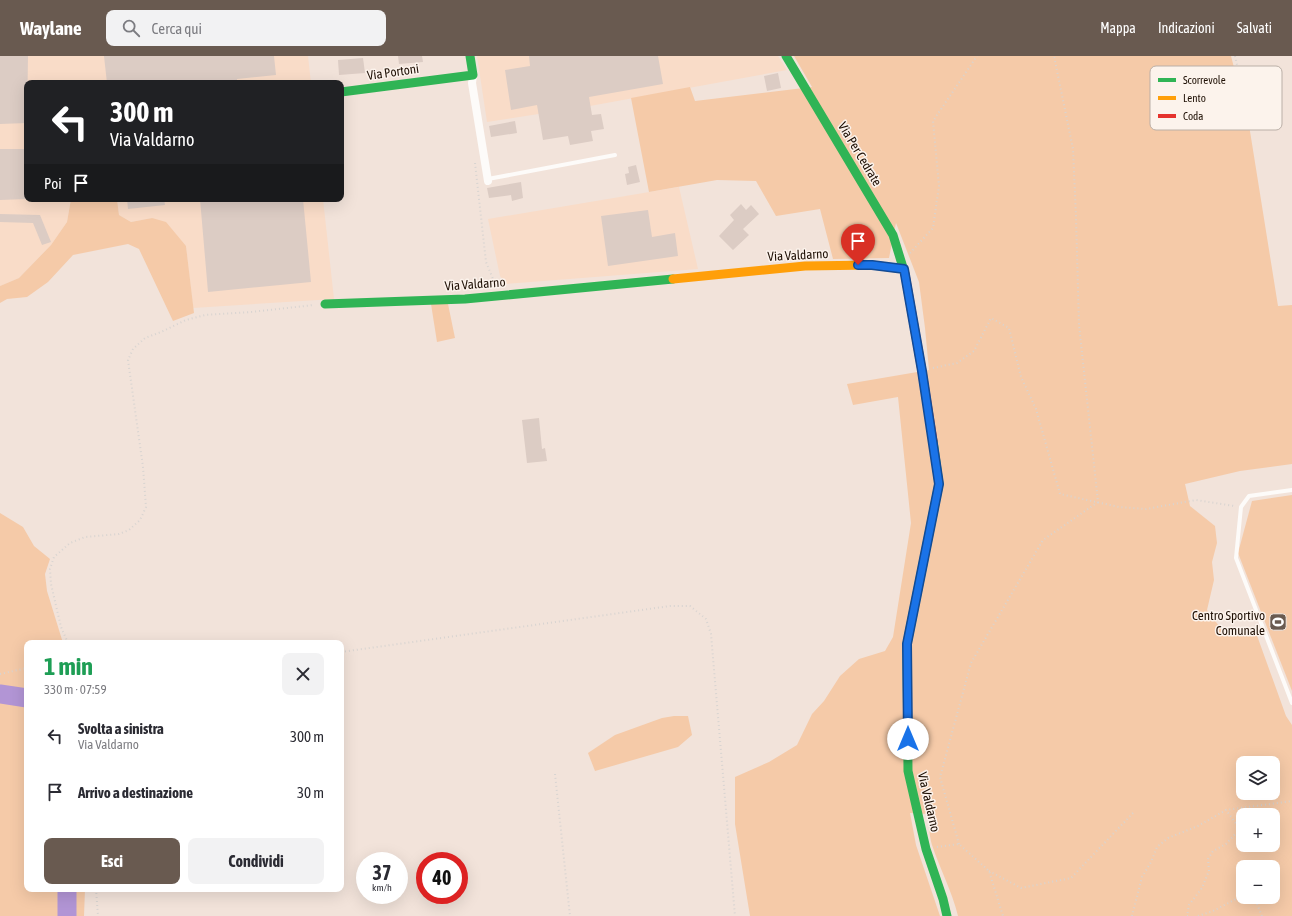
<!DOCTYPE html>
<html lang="it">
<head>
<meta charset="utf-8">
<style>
	body { margin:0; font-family:"Asap Condensed",sans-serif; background:#f2f2f3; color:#2b2b33; height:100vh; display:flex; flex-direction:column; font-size:15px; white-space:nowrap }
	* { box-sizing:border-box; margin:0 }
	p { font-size:13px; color:#7c7c81 }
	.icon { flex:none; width:22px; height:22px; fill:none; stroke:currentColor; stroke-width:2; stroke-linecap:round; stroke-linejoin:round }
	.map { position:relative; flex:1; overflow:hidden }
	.panel { position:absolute; left:24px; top:584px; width:320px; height:252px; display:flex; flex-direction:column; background:#fff; border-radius:8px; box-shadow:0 4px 16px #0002 }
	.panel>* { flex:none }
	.banner { position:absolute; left:24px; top:24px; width:320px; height:122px; border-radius:8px; box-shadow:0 4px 16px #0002; background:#202124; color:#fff; overflow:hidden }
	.tools { position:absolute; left:1236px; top:700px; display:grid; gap:8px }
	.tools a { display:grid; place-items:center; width:44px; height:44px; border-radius:8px; background:#fff; box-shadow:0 4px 16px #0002; font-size:20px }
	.speed { position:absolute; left:356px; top:796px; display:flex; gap:8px; font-size:20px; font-weight:700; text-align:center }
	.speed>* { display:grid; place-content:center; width:52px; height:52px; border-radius:50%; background:#fff; box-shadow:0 4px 16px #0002; line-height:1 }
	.speed small { font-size:10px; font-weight:400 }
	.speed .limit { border:6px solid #d22; background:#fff; color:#111 }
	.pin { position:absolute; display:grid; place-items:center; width:34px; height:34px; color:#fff; margin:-41px -17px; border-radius:50% 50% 50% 0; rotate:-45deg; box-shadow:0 0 4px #0007 }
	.pin .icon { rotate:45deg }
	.me { position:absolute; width:44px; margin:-22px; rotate:0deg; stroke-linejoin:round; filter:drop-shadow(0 0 3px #0008) }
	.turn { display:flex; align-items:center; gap:14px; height:84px; padding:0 20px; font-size:18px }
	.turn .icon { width:52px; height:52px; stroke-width:2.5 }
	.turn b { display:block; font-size:28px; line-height:34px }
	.then { display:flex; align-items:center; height:38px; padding:0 20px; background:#0003; gap:8px; font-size:15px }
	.round { display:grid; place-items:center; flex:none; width:42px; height:42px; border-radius:8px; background:#f2f2f3 }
	.overview { display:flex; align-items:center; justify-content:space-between; height:68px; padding:0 20px }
	h1 { font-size:24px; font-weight:700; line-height:30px; color:#1e9e55 }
	.action { display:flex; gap:8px; margin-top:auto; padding:8px 20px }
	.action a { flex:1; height:46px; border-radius:8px; background:#695a50; color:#fff; font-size:16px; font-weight:700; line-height:46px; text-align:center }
	.action a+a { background:#f2f2f3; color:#2b2b33 }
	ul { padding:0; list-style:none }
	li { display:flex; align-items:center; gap:12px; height:56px; padding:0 20px }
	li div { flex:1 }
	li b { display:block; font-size:15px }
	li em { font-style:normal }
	header { display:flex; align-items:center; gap:24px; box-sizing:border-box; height:56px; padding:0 20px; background:#695a50; color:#fff }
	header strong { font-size:19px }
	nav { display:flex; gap:22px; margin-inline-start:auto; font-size:14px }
	.search { width:280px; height:36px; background:#f2f2f3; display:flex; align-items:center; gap:10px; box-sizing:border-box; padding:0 14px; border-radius:8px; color:#7c7c81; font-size:15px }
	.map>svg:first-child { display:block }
	.built { fill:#f9dcc8 }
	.green { fill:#f5caa8; fill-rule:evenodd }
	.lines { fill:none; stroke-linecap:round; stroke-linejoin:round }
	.river { stroke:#b295d5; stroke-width:19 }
	.building { fill:#dcccc4 }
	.path { stroke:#d8d4d1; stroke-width:2; stroke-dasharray:1 3; stroke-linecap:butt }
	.lane { stroke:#fdfbf9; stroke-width:4 }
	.street { stroke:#fdfbf9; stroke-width:8 }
	.fast { stroke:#30b455; stroke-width:9 }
	.slow { stroke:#ff9f0a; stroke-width:9 }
	.jam { stroke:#e5322d; stroke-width:9 }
	.route-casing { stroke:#114b97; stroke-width:10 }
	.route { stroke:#1a73e8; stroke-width:7 }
	.labels { text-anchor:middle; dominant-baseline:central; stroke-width:3; stroke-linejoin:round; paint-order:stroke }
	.street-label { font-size:13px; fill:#1f1005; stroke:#fcf3ec }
	.poi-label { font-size:13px; fill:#1f1005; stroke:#fcf3ec; text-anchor:end }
	.key { fill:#fcf3ec; stroke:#baafa7; stroke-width:1 }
	.key-label { font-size:11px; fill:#1f1005 }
</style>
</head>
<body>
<header>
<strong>Waylane</strong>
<div class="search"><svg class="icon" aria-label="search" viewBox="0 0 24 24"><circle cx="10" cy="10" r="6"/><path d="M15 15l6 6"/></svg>Cerca qui</div>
<nav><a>Mappa</a><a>Indicazioni</a><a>Salvati</a></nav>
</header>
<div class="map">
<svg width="1292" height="860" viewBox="0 0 1292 860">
	<rect width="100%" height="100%" fill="#f2e3da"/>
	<g class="built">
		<path d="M0 0H308L311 27H27V143H71L67 166 51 189 19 222 0 230Z"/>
		<path d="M477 0H778L787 14 590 50 487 66Z"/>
		<path d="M679 131 698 213 506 228 500 220 488 163Z"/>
		<path d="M117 143H323L334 243 193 252 186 190 152 162 131 166 119 159Z"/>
	</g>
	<g class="green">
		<path d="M794 0H1231L1249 69 1278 250 1292 249V408L1240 415 1185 428 1190 450 1215 470 1217 487 1212 506 1214 524 1207 554 1225 578 1255 574 1286 660 1292 669V860H958C952 835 940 813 932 789 929 779 929 768 928 758L910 757 916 789 940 860H750L735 768V721L769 706 797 689 812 658 824 645 840 620 859 603 885 595 893 581 911 467 898 341 853 349 847 328 929 314 925 272 919 226 896 167 889 202 833 203 820 153 776 160 756 125 717 124 649 136 631 42 690 31 695 45 812 31ZM1243 707H1273V737H1243ZM1243 759H1273V789H1243ZM1243 811H1273V841H1243Z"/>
		<path d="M71 143H117L119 159 131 166 152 162 166 166 186 190 194 257 173 265 139 193 128 188 73 199 48 226 27 241 7 243 0 247V230L19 222 51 189 67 166Z"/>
		<path d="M431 248H448L455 282 437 286Z"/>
		<path d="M1292 439V635L1238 497 1252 445Z"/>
		<path d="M0 457 23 471 34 490 50 503 45 518 47 535 63 587H27V833H85L84 860H0V644H8V630H0Z"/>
		<path d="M674 660H688L692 679 678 691 595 715 588 697 615 679 662 662Z"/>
	</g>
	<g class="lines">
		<g class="river">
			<path d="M0 638 27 642"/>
			<path d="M67 833V860"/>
		</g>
	</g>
	<g class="building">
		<path d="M0 0H28L27 67 0 68Z"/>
		<path d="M104 0H274L276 19 237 23V27H107Z"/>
		<path d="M398 0H422L423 6 399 8Z"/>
		<path d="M529 0H658L663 28 589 41 592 59 601 58 604 73 591 75 593 85 570 89 568 80 543 84 537 49 511 54 505 14 530 10Z"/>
		<path d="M363 2 365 17 339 19 338 4Z"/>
		<path d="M778 17 781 32 767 35 764 20Z"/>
		<path d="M515 65 517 77 491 81 489 70Z"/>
		<path d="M0 93H27V143L0 144Z"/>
		<path d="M636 109 640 126 627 129 625 118 629 117 628 111Z"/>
		<path d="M521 126 523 142 512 145 511 139 489 142 487 132Z"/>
		<path d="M127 143H164L165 149 128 153Z"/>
		<path d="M200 143H303L311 226 208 236Z"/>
		<path d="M741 148 746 154 751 149 759 158 743 173 749 179 733 194 719 180 734 164 730 159Z"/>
		<path d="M648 154 652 181 675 177 678 200 608 210 601 160Z"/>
		<path d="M0 158 40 159 51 186 42 189 33 167 0 166Z"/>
		<path d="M539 362 542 393 545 392 547 405 527 407 522 364Z"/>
	</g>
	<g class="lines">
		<g class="path">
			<path d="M1235 0 1237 9"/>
			<path d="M475 107 486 206 493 223 497 229"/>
			<path d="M910 197 933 172 939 130 933 65 977 0"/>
			<path d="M933 312 957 307 974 295 991 262 1009 272 1021 321 1036 353 1060 438 1119 451 1146 453 1196 444 1234 450"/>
			<path d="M68 587 61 571 51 528 50 513 54 501 70 487 85 481 119 478 129 474 140 464 146 451 143 411 128 304 133 293 145 282 161 276 186 264 205 259 251 256 314 249"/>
			<path d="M341 596 670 550H690L706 563 711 578 735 860"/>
			<path d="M0 618 27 612"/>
			<path d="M555 718 570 860"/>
			<path d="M959 788 940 721 971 607 1043 484 1098 446 1079 269 1076 161 1073 93 1054 0"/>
			<path d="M937 791 959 788 989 815 1003 860"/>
			<path d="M989 815 1021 832 1071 822 1134 756"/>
			<path d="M96 833 98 860"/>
			<path d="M1132 860 1142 821 1151 806 1157 791 1168 782 1198 770 1226 754 1292 745"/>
			<path d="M1188 860H1187L1189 849 1202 832 1209 815 1208 803 1213 795 1226 788 1240 773 1226 754"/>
			<path d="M1198 860 1213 855 1236 843 1243 842 1257 848 1262 860"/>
		</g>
		<g class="lane">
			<path d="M488 123 615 99"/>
			<path d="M1292 434 1249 440 1241 451 1236 502 1292 647"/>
		</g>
		<path class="street" d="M473 19 472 27 488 125"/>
		<g class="fast">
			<path d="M786 0 893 179 905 218"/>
			<path d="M341 36 473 19 470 0"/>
			<path d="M325 248 465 243 673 223"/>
			<path d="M933 385 939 428 907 588 908 715 926 793 943 843 947 860"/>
		</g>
		<path class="slow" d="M673 223 805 210 872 209 904 213"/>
		<path class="jam" d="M905 218 922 315 933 385"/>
	</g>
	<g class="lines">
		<defs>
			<path id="route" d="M858 209H872L904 213 922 315 939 428 907 588 908 683"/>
		</defs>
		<use href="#route" class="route-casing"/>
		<use href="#route" class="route"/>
	</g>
	<defs>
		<symbol id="stadium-square" viewBox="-11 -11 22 22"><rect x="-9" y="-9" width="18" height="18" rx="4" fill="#695a50" stroke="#fcf3ec"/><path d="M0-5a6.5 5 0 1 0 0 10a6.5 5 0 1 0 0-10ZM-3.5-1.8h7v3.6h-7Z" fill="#fff"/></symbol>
	</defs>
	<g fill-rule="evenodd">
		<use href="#stadium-square" x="1268" y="556" width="20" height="20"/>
	</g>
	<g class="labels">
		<g class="street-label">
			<text transform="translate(393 16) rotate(-8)">Via Portoni</text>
			<text transform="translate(860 98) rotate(59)">Via Per Cedrate</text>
			<text transform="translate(798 199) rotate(-3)">Via Valdarno</text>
			<text transform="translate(475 228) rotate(-4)">Via Valdarno</text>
			<text transform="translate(929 746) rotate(77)">Via Valdarno</text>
		</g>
		<g class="poi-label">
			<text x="1265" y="559">Centro Sportivo<tspan x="1265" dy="15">Comunale</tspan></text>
		</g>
	</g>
	<rect x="1150" y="10" width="132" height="64" rx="6" class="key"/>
	<rect x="1158" y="22" width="18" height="4" fill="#30b455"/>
	<rect x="1158" y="40" width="18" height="4" fill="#ff9f0a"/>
	<rect x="1158" y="58" width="18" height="4" fill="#e5322d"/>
	<g class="key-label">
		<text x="1183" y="28">Scorrevole</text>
		<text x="1183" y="46">Lento</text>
		<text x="1183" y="64">Coda</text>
	</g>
</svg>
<div class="tools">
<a><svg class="icon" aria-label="layers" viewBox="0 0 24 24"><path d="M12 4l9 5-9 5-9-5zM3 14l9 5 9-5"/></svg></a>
<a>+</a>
<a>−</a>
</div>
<div class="speed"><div>37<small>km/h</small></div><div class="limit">40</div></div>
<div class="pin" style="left:858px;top:209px;background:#d93025"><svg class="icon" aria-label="arrive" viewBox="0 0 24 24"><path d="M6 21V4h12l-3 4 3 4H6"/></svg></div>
<svg class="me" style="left:908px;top:683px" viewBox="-20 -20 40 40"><circle r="19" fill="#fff"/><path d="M0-13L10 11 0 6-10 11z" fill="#1a73e8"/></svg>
<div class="banner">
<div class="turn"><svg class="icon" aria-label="left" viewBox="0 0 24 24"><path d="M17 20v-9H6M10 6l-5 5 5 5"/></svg><div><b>300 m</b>Via Valdarno</div></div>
<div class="then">Poi<svg class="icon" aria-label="arrive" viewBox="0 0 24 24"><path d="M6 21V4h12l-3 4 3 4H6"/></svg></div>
</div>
<section class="panel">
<div class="overview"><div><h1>1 min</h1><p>330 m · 07:59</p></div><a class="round"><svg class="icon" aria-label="close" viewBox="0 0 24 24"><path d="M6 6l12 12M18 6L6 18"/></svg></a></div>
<ul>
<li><svg class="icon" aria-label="left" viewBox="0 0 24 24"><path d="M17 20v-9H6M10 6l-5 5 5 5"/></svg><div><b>Svolta a sinistra</b><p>Via Valdarno</p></div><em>300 m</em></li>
<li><svg class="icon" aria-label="arrive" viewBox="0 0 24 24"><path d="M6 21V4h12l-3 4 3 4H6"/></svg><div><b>Arrivo a destinazione</b></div><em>30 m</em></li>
</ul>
<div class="action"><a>Esci</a><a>Condividi</a></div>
</section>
</div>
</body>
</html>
